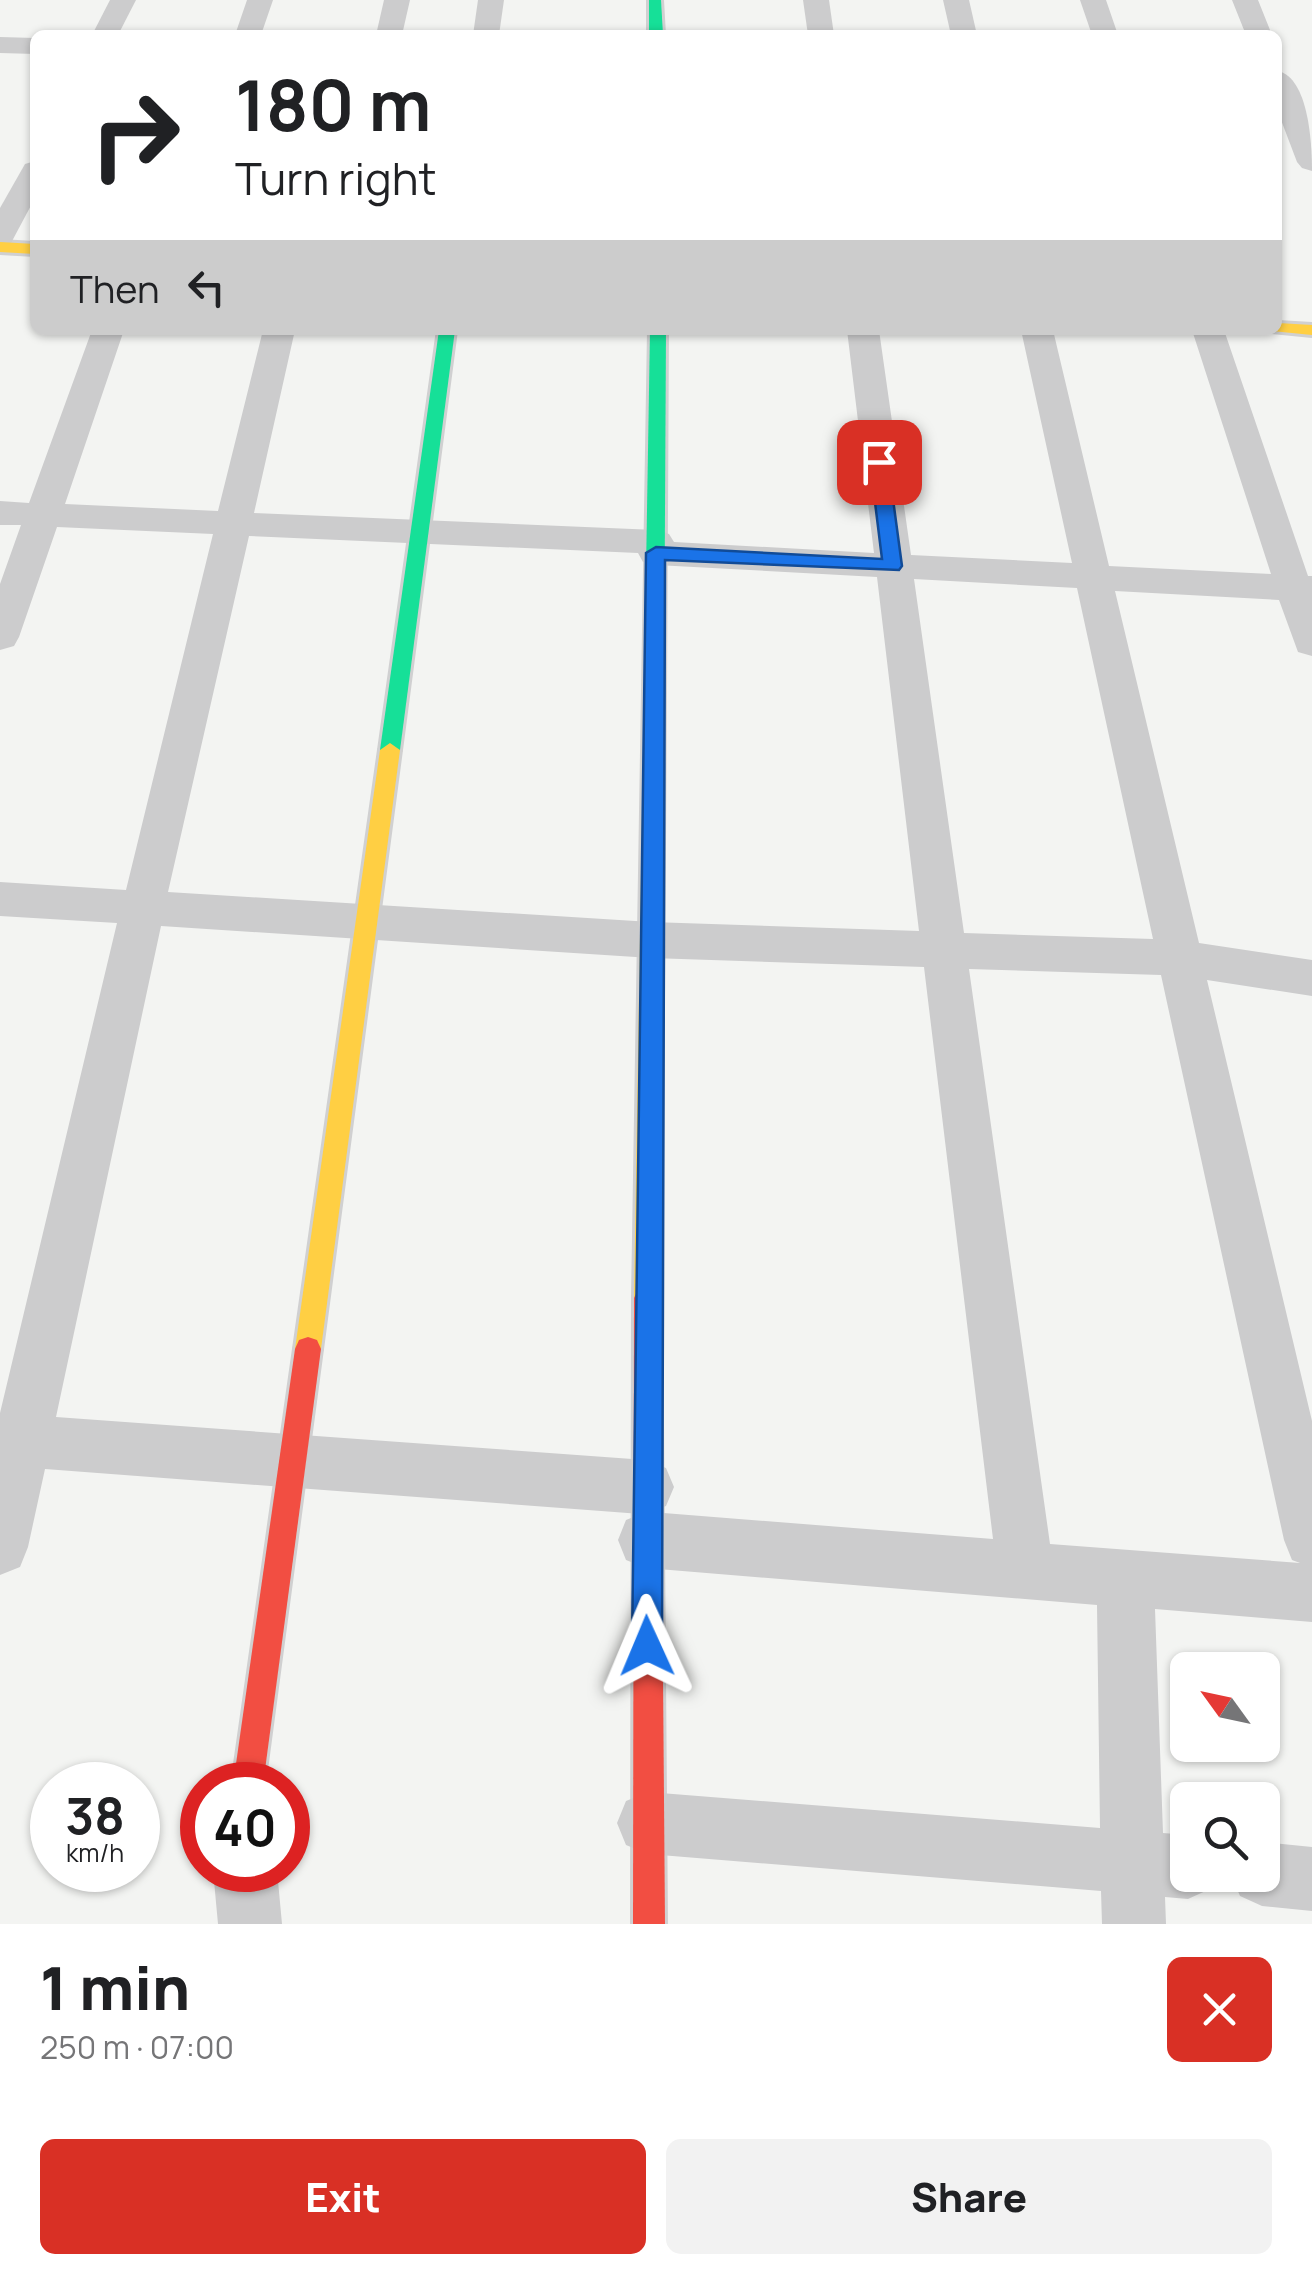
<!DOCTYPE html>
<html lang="en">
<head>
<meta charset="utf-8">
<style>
	body { margin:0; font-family:Manrope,sans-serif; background:#f2f2f2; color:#202124; height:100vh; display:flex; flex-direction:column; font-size:38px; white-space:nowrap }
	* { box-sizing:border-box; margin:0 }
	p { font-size:32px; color:#757577 }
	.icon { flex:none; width:55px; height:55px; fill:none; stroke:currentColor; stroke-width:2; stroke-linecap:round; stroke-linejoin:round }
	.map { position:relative; height:1924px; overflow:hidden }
	.details { display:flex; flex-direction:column; background:#fff; flex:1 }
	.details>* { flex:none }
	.guide { position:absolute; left:30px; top:30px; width:1252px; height:305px; border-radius:15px; box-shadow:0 2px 8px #0004; background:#fff; color:#202124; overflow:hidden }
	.needle { width:65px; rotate:303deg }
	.buttons { position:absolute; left:1170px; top:1652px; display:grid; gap:20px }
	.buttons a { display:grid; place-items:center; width:110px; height:110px; border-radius:15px; background:#fff; box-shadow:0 2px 8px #0004; font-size:50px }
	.speed { position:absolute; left:30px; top:1762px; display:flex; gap:20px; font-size:50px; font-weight:700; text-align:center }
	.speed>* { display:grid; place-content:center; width:130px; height:130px; border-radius:50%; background:#fff; box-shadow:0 2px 8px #0004; line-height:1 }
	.speed small { font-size:25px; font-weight:400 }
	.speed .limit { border:15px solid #d22; background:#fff; color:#111 }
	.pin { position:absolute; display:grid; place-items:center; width:85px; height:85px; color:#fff; margin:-42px; border-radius:20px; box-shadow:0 5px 15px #0006 }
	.me { position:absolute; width:110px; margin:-55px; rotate:359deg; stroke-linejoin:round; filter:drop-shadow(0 0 8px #0008) }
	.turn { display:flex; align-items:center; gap:35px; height:210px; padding:0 40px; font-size:45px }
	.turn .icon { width:130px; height:130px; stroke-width:2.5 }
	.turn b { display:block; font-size:70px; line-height:85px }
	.then { display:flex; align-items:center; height:95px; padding:0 40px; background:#0003; gap:20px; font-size:38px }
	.round { display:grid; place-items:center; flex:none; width:105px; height:105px; border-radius:15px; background:#f2f2f2 }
	.headline { display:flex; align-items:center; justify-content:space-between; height:170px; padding:0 40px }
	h1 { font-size:60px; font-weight:800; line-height:75px }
	.action { display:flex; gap:20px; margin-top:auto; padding:20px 40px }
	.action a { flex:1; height:115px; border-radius:15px; background:#d93025; color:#fff; font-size:40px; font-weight:800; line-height:115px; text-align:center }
	.action a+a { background:#f2f2f2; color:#202124 }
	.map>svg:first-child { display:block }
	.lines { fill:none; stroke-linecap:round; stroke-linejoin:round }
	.fast-casing { stroke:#d0d0d1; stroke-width:6 }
	.slow-casing { stroke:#d0d0d1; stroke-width:6 }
	.jam-casing { stroke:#d0d0d1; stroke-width:6 }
	.street { fill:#cccccd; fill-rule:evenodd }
	.fast { fill:#16e098; fill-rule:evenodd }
	.slow { fill:#ffcf43; fill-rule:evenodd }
	.jam { fill:#f24e42; fill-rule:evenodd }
	.route { fill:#1a73e8; stroke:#114b97; stroke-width:2.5 }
</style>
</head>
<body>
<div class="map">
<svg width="1312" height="1924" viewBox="0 0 1312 1924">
	<rect width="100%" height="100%" fill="#f3f4f2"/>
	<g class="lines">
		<defs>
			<g id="fast">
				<path d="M649 0H661L663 35H649Z"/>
				<path d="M439 330H455L400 750 390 757 380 750Z"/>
				<path d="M650 330H666L664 691 654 698 644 691Z"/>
			</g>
			<g id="slow">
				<path d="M0 242 35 244V254L0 252Z"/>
				<path d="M1278 323 1312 325V335L1272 331 1278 330Z"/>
				<path d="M654 684 664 691 660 1298 656 1306 647 1310 638 1306 634 1298 644 691Z"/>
				<path d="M390 743 400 750 321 1349 317 1358 308 1361 299 1358 295 1349 380 750Z"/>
			</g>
			<g id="jam">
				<path d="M647 1286 656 1290 660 1298 665 1924H633L634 1298 638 1290Z"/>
				<path d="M308 1337 317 1340 321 1349 263 1785H233L295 1349 299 1340Z"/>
			</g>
		</defs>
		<use href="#fast" class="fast-casing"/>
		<use href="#slow" class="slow-casing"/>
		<use href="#jam" class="jam-casing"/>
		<g class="street">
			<path d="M110 0H136L118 35H92Z"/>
			<path d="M247 0H273L261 35H235Z"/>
			<path d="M384 0H410L402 35H376Z"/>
			<path d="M478 0H504L499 35H473Z"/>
			<path d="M803 0H829L834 35H808Z"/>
			<path d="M943 0H969L977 35H951Z"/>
			<path d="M1080 0H1106L1118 35H1092Z"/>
			<path d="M1232 0H1258L1272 35H1246Z"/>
			<path d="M0 37 35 38V54L0 53Z"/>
			<path d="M1278 71C1309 78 1312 145 1312 171L1302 168 1297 162 1278 112Z"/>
			<path d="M35 161V198L11 243 0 246V208L25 164Z"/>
			<path d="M92 330H124L65 504 218 511 263 330H295L254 513 656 530 669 534 674 542 874 553 847 330H879L911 555 1072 563 1021 330H1053L1109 566 1271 574 1192 330H1224L1308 576H1312V656L1298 652 1279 600 1115 591 1199 943 1312 960V996L1207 980 1312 1421V1622L1155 1609 1163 1833 1188 1835V1875H1216L1210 1889 1188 1899 1165 1897 1166 1924H1102L1101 1891 648 1854 626 1845 617 1823 626 1801 648 1792 1100 1828 1097 1605 646 1568 626 1560 618 1540 626 1520 641 1514 45 1469 28 1547 20 1567 0 1575V1413L117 923 0 916V882L126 890 213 534 57 527 19 637 14 646 0 650V584L21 525H0V501L29 503ZM249 536 638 553 643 562 656 565 877 577 919 931 651 922 168 892ZM914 579 1077 588 1153 939 964 933ZM161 926 651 958 924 967 993 1539 651 1512 666 1506 674 1487 666 1468 646 1460 56 1417ZM969 969 1161 975 1284 1540 1292 1560 1300 1563 1050 1544Z"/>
			<path d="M1262 1842 1312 1847V1911L1262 1906 1240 1896 1231 1875H1262Z"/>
			<path d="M213 1870H277L282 1924H218Z"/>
		</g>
		<use href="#fast" class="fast"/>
		<use href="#slow" class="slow"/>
		<use href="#jam" class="jam"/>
	</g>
	<path class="route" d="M879 457 888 462 902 566 899 570 665 560 662 1646 657 1657 647 1661 636 1657 632 1646 646 553 656 547 882 559 870 462Z"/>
</svg>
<div class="buttons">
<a><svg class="needle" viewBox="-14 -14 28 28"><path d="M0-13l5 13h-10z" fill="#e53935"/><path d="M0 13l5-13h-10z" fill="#757577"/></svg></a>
<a><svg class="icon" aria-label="search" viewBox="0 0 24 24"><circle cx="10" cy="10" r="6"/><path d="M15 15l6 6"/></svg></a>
</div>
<div class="speed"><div>38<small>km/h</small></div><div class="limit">40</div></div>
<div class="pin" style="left:879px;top:462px;background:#d93025"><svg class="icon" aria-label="arrive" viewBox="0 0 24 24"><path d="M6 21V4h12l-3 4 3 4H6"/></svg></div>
<svg class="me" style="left:647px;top:1646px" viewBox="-20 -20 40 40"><path d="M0-17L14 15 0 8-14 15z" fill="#1a73e8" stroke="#fff" stroke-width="4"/></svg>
<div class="guide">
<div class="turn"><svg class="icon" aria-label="right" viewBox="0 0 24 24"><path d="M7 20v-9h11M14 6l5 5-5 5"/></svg><div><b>180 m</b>Turn right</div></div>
<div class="then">Then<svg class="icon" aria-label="left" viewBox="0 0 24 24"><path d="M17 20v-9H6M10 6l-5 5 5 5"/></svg></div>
</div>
</div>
<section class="details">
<div class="headline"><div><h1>1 min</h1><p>250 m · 07:00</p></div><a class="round" style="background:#d93025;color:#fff"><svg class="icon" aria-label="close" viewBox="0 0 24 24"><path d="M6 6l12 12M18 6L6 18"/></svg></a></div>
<div class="action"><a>Exit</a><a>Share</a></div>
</section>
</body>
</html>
